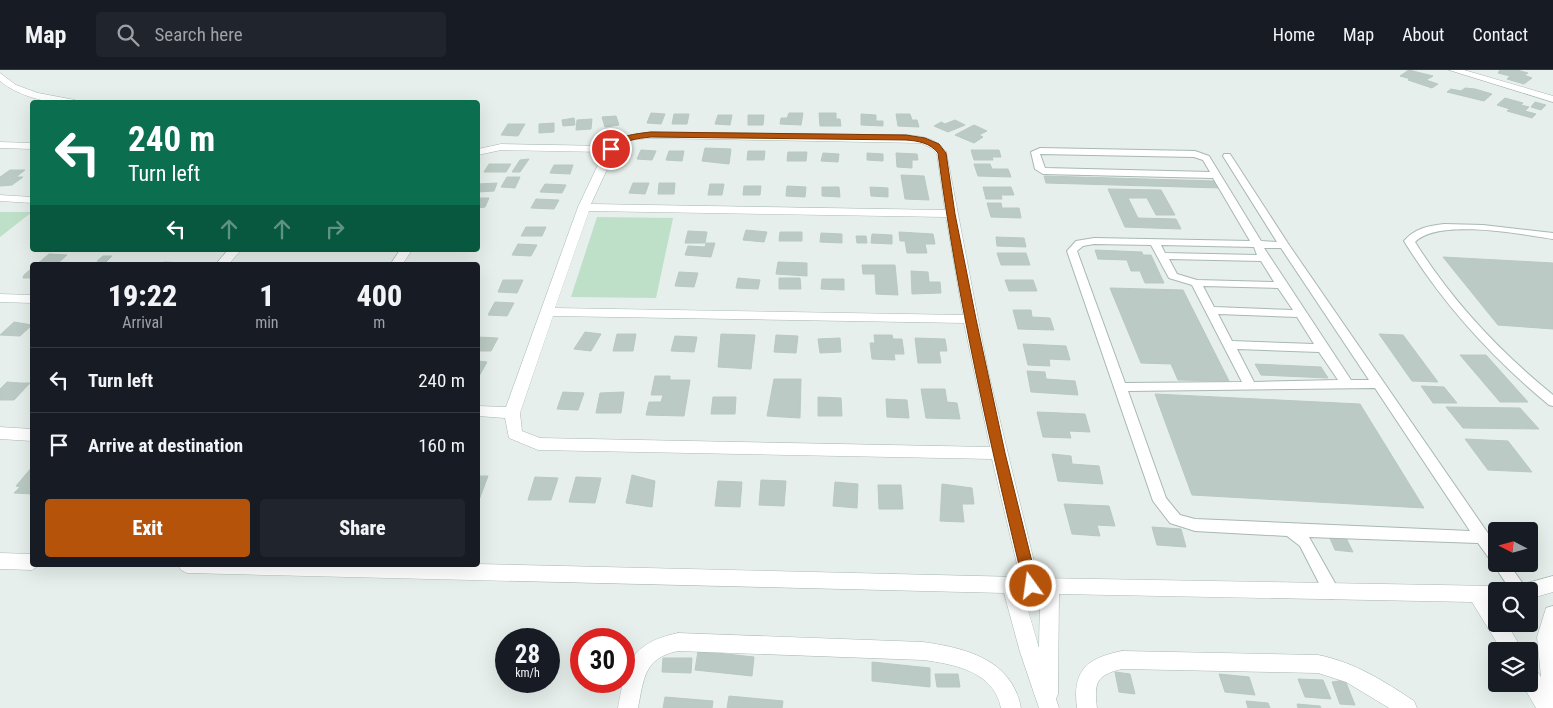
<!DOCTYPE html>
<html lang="en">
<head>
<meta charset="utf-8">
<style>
	body { margin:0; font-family:"Roboto Condensed",sans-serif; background:#20242c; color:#f1f3f6; height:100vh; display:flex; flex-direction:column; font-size:19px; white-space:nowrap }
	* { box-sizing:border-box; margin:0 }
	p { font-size:16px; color:#9ea1a6 }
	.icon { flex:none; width:28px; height:28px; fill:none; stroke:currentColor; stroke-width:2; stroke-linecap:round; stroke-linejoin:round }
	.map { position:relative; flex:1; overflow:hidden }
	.side { position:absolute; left:30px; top:192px; width:450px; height:305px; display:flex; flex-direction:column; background:#171b24; border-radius:5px; box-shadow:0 5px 20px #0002 }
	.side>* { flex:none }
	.guide { position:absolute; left:30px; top:30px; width:450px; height:152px; border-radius:5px; box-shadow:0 5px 20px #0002; background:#0b6e4f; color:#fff; overflow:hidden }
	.needle { width:32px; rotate:276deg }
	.controls { position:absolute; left:1488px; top:452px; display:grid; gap:10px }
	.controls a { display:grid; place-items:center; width:50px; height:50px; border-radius:5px; background:#171b24; box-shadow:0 5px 20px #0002; font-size:25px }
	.speed { position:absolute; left:495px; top:558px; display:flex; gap:10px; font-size:25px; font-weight:700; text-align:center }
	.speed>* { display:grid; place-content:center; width:65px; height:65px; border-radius:50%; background:#171b24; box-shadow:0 5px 20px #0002; line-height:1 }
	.speed small { font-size:12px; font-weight:400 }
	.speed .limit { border:8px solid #d22; background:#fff; color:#111 }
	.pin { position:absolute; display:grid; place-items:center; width:42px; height:42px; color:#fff; margin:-21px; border:2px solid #fff; border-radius:50%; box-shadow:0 1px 5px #0007 }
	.me { position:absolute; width:55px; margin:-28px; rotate:346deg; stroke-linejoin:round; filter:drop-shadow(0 0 4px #0008) }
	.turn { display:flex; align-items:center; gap:18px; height:105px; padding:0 15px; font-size:22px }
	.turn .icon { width:65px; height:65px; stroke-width:2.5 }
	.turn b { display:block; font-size:35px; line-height:42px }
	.lanes { display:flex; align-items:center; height:48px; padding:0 15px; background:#0003; justify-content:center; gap:25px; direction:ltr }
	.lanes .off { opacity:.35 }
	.eta { display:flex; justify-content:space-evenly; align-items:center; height:85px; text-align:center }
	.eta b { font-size:30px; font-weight:800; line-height:35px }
	.cta { display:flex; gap:10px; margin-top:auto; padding:10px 15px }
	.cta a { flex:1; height:58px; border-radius:5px; background:#b45309; color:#fff; font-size:20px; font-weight:800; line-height:58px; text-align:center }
	.cta a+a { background:#20242c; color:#f1f3f6 }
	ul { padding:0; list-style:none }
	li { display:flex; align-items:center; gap:15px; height:65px; padding:0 15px; border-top:1px solid #363941 }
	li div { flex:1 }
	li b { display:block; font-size:19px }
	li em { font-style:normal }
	header { display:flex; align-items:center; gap:30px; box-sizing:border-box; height:70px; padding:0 25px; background:#171b24; border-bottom:1px solid #363941 }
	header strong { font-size:24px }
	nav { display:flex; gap:28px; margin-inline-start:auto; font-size:18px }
	.search { width:350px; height:45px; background:#20242c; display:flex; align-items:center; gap:12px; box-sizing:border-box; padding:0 18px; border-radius:5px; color:#9ea1a6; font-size:19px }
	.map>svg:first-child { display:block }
	.green { fill:#bfe0c8 }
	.building { fill:#bbcac4; stroke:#b8c9c2 }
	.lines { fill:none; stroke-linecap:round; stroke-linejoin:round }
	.service-casing { stroke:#a8b8b2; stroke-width:2 }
	.minor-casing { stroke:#a8b8b2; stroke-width:1 }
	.service { fill:#fff; fill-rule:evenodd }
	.minor { fill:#fff; fill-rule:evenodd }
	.route { fill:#b45309; stroke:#753606 }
</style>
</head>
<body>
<header>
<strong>Map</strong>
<div class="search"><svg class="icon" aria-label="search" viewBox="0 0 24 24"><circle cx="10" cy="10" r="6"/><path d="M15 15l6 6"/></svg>Search here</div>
<nav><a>Home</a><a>Map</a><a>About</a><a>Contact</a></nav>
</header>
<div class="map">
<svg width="1553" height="638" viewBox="0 0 1553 638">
	<rect width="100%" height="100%" fill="#e6efeb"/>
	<g class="green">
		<path d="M0 142H32L0 167Z"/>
		<path d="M597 147 673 148 656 228 571 227Z"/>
	</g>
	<g class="building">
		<path d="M1409 0 1433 6 1426 10 1438 14 1432 18 1408 10 1411 9 1400 6Z"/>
		<path d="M1500 0H1517L1528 3 1524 5 1532 8 1524 14 1507 9 1510 6 1498 3Z"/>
		<path d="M1465 18 1475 19 1492 24 1484 31 1447 22 1451 19 1461 21Z"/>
		<path d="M1505 28 1523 33 1521 35 1529 37 1525 41 1536 44 1532 48 1507 41 1510 39 1497 35Z"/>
		<path d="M1535 32 1546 35 1541 40 1531 37Z"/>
		<path d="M651 43 665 44 661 54 647 53Z"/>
		<path d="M789 43H803L801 55 780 54 781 48H787Z"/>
		<path d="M819 43H836V49H840L841 56H820Z"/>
		<path d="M674 44H689L687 54H672Z"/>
		<path d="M861 44 876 45V51H883V56L861 55Z"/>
		<path d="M896 44H910L912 50H917L919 57 898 56Z"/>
		<path d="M718 45H732L730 55 715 54Z"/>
		<path d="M748 45H764L763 55H748Z"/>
		<path d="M616 46 619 55 605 57 602 47Z"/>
		<path d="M574 48 575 55 563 56 562 50Z"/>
		<path d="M592 49 591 59 576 60 577 50Z"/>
		<path d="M955 50 965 55 948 62 934 56 941 52 945 54Z"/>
		<path d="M554 53V62L539 63V54Z"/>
		<path d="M508 54H525L518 66 501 65Z"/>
		<path d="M974 55 987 61 979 65 983 67 974 73 955 65Z"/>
		<path d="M705 78 731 79 729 94 702 91Z"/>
		<path d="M641 80 656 81 652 90 637 89Z"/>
		<path d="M971 80H999L1001 87H992L993 90H974Z"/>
		<path d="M669 81H684L682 91 666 90Z"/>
		<path d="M748 81H765L764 90H747Z"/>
		<path d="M788 82H807L806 91H787Z"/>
		<path d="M823 83 839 84 838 92 821 91Z"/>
		<path d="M867 83 883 84V91L867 90Z"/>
		<path d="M896 83 917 84 918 90H912V98L897 97Z"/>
		<path d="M529 89 520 102H512L520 90Z"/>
		<path d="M489 94H511L506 102H484Z"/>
		<path d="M974 94H990L992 99H1008L1011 107 978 106Z"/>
		<path d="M554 95H573L570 104 550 103Z"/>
		<path d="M10 100H25L16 107H23L12 115 0 116V107Z"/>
		<path d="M901 105 924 106 929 130 905 129Z"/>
		<path d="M1044 106 1216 111 1220 118 1046 113Z"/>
		<path d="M507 107H520L515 118 501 117Z"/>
		<path d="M497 113 494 121 478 122V114Z"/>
		<path d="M633 113H649L645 124 629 123Z"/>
		<path d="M659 113H675L674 124H658Z"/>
		<path d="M545 114 566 115 562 123 540 122Z"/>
		<path d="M710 114H724L722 125H708Z"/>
		<path d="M744 116H761L760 125H743Z"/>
		<path d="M787 116 806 117 805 127 786 126Z"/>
		<path d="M822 117H839L840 127 822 126Z"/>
		<path d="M870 117 888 118V127L871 126Z"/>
		<path d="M983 117H1011L1014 125H1001L1002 129H986Z"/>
		<path d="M1108 119 1161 120 1175 145H1156L1147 128H1128L1138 148 1176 149 1181 159 1125 157Z"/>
		<path d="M478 128H489L485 137 478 138Z"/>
		<path d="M536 129 559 130 554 139 531 138Z"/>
		<path d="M987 133H1001L1002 138H1019L1021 148 991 147Z"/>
		<path d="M526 157H546L542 166H521Z"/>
		<path d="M746 160 767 162 764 172 743 170Z"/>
		<path d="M688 161 707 162 705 173H685Z"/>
		<path d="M780 162H802V171H779Z"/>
		<path d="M899 162 933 164 935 174H925L927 183H907L905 171H900Z"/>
		<path d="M821 163 842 164V173L820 172Z"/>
		<path d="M872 164 892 165V174L871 173Z"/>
		<path d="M856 166H866L867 173H857Z"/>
		<path d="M996 167 1024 168 1026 177 997 176Z"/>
		<path d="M706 173H715L711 187 685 185 688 176 705 177Z"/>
		<path d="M518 174 537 175 531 186 512 185Z"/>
		<path d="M1095 180 1142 182 1143 185H1151L1164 213H1145L1140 201H1131L1127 190 1098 189Z"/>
		<path d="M997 183H1026L1030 195H1001Z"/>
		<path d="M49 184 67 185 56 195H36Z"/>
		<path d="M103 186H112L106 192 97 191Z"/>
		<path d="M1443 187 1553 193V259L1498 255Z"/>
		<path d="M164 192 185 193 183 195H160Z"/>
		<path d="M778 192 807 193V206L776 204Z"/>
		<path d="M862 195H895L898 225 876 224 875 204H863Z"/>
		<path d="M32 198V208H23L24 205Z"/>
		<path d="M911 201 928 202 929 212H940L941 223 912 224Z"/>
		<path d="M679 202 698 203 694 217 675 216Z"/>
		<path d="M738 208 760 210 758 219 736 218Z"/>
		<path d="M779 208H800L801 219H779Z"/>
		<path d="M822 209H844V220L821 219Z"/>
		<path d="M503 210H523L517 223 498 222Z"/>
		<path d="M1005 210H1033L1037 221H1009Z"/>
		<path d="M1110 218 1183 220 1229 311 1178 310 1171 294 1141 293Z"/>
		<path d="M495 232 514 233 507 246 488 245Z"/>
		<path d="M1013 240H1031L1032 247 1050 248 1054 260 1018 259Z"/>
		<path d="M14 252 32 255 20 266 0 265Z"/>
		<path d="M585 262 601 264 591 281 574 279Z"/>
		<path d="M617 264H636L633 281H613Z"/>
		<path d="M721 264 755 265 751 299 718 297Z"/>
		<path d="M1379 264 1403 265 1438 312 1412 311Z"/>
		<path d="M776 265 798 266 796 283 774 282Z"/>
		<path d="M874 265H892L893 269H902L904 284H894L895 290 872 289 870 273H875Z"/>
		<path d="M675 266 697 267 694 282 671 281Z"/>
		<path d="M478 267 498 268 491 281H478Z"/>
		<path d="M840 268 841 282 820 283 818 269Z"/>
		<path d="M915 268 945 269 947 281H939L941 293H918Z"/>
		<path d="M1023 274 1066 276 1070 290 1049 289 1050 296 1028 295Z"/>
		<path d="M1460 285H1486L1528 332H1500Z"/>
		<path d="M478 291 487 292 478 308Z"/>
		<path d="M1255 294 1321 297 1328 308 1261 305Z"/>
		<path d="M1027 301 1045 302 1046 309 1075 311 1078 325 1031 322Z"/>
		<path d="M655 306H670V310H690L684 346 646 345 649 332H661L663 325H651Z"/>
		<path d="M774 309H801L800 348 767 346Z"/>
		<path d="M7 312 20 313H30L14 330H0V319Z"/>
		<path d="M1421 316 1444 317 1457 333H1433Z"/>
		<path d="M921 319H945L947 332 957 333 960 349 926 348Z"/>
		<path d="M563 322 584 323 578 340 557 339Z"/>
		<path d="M624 322 621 343H596L600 323Z"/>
		<path d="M1155 324 1360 334 1424 438 1192 425Z"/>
		<path d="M713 327H736L735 344H711Z"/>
		<path d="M818 327 841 328 842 346H818Z"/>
		<path d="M886 329 907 330 909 348 887 347Z"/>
		<path d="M1446 337 1520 338 1539 359 1463 358Z"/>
		<path d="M1037 342 1085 344 1090 362 1069 361 1071 368 1043 367Z"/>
		<path d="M1465 369 1508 371 1532 402 1488 400Z"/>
		<path d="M1052 384 1071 386 1072 394 1099 396 1103 414 1058 411Z"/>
		<path d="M32 397V424L14 423 20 417 16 416Z"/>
		<path d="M632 405 655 411 652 437 626 433Z"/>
		<path d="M478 406H488L479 430H478Z"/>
		<path d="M535 407 558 408 551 430H528Z"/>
		<path d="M576 407 601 408 595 433 569 432Z"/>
		<path d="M761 410 786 411 784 436 759 435Z"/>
		<path d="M718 411 742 412 740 437 715 436Z"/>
		<path d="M835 412 858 414 857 438 833 436Z"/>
		<path d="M942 414 972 418 974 434H962L964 452 940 451Z"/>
		<path d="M878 415H901L903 439H879Z"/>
		<path d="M1064 434 1109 436 1115 456 1097 455 1100 466 1072 464Z"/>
		<path d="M1152 457 1181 459 1186 477 1157 475Z"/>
		<path d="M1329 466 1346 468 1353 482 1335 480Z"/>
		<path d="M698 581 754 587 752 606 695 600Z"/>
		<path d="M663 588H692L691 603 662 602Z"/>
		<path d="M872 592 930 598V617L872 611Z"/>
		<path d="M1115 602 1130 604 1135 624 1119 622Z"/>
		<path d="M935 604H958L960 617H937Z"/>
		<path d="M1219 604 1249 607 1255 625 1225 622Z"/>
		<path d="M1298 609 1323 610 1331 629 1305 627Z"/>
		<path d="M1345 610 1355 635 1340 634 1332 612Z"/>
		<path d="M729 626 783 631 782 638H727Z"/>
		<path d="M665 627 713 631 712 638H663Z"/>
		<path d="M1246 631 1268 633 1270 638H1248Z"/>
		<path d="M1297 634 1320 636 1321 638H1298Z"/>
	</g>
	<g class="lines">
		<defs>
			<g id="service">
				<path d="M1040 78 1195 81 1209 86 1261 171 1277 172 1223 86 1224 84H1230L1289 175 1496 475V494H1509L1528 521H1511L1496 498 1494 493 1491 491 1478 473 1309 467 1340 522 1338 527 1332 529 1326 527 1300 476 1287 466 1195 461 1170 453 1153 431 1067 181 1076 171 1094 168 1250 171 1213 108 1043 104 1035 99 1031 82ZM1040 84 1194 87 1203 90 1210 102 1045 98ZM1094 174 1151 175 1169 208 1192 215 1242 312 1125 313 1077 181 1083 176ZM1161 175 1254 177 1257 185 1165 183ZM1264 178H1281L1369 310H1351ZM1169 189 1261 191 1274 212 1197 210 1177 204ZM1203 216 1278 218 1293 240 1214 237ZM1218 244 1297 247 1314 274 1232 271ZM1237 279 1319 282 1338 310 1254 312ZM1375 318 1470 461 1195 449 1180 445 1166 428 1128 321Z"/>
				<path d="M1444 154 1483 155 1553 163V169C1521 164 1438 148 1415 172 1452 231 1499 281 1553 325V336L1549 335C1491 287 1443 234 1404 171 1415 158 1428 156 1444 154Z"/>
			</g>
			<g id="minor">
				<path d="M1449 0H1464L1553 26V32Z"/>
				<path d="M0 3 16 15 38 23 75 30 77 32C52 35 19 27 0 11Z"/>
				<path d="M651 62 906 65C922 66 935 68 946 81L988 301 1038 508 1496 516 1503 518 1504 521H1496V532H1493L1496 537V554H1507L1523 581H1502L1472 532 1059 524 1058 624 1056 629 1059 638H1039L1020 582 1004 523 187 503 181 500 178 495 478 494 1020 507 992 389 538 380 509 368 505 348 478 346V336L506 337 578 137 604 82 501 80 478 85V79L501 74 608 76 625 66ZM651 68 921 73 931 78 937 84 945 140 591 134 616 80 632 70ZM589 141 946 147 963 245 555 238ZM553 246 964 253 990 377 540 368 522 361 520 343ZM1023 523H1040L1039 578Z"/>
				<path d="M0 72 32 73V79L0 78Z"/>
				<path d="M0 125 32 127V133L0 131Z"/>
				<path d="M228 180H241L228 195H215Z"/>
				<path d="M400 180H412L402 195H390Z"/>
				<path d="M0 224 32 225V233L0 232Z"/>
				<path d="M0 357 32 359V371L0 369Z"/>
				<path d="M0 483 32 484V495H40L32 500 0 499Z"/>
				<path d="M1553 506V522L1529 529V521H1518L1520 515Z"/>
				<path d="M1553 536V638H1536L1522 614H1529V598L1536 600 1541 607 1537 567 1546 538Z"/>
				<path d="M678 563 923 572C965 578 1012 589 1021 638H1001C994 601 953 594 923 590L678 581C644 588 644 608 638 638H618C626 594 630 573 678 563Z"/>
				<path d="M1122 581 1318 585C1354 592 1384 611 1414 631L1417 638H1389L1346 612 1318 603 1122 599C1096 605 1094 613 1097 638H1077C1072 600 1087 588 1122 581Z"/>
			</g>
		</defs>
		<use href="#service" class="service-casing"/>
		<use href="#minor" class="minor-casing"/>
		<use href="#service" class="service"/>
		<use href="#minor" class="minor"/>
	</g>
	<path class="route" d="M651 62 906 65 925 68 939 74 946 83 955 144 976 249 1005 383 1038 516 1036 520 1031 522 1026 520 1024 516C990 373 957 229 938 83 930 73 919 71 906 70L651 67C636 69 625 69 614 81L607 79C619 65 634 64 651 62Z"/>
</svg>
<div class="controls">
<a><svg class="needle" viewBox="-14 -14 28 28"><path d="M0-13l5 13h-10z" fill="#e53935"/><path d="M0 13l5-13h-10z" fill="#9ea1a6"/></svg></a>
<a><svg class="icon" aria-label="search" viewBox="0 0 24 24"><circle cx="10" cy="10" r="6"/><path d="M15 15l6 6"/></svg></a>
<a><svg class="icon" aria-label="layers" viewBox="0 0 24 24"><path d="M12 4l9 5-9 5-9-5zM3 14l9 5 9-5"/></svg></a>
</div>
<div class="speed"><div>28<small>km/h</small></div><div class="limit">30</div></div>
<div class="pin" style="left:611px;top:79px;background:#d93025"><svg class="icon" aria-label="arrive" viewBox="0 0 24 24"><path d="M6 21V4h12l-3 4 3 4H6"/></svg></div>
<svg class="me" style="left:1031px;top:516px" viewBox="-20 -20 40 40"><circle r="17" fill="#b45309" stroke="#fff" stroke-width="3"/><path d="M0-11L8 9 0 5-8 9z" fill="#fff"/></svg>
<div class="guide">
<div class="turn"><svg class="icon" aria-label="left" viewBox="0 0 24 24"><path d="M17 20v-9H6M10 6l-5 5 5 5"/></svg><div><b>240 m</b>Turn left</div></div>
<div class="lanes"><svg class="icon" aria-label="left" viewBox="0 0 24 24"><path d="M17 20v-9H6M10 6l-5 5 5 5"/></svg><svg class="icon off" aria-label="ahead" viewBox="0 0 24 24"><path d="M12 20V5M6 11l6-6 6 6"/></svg><svg class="icon off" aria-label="ahead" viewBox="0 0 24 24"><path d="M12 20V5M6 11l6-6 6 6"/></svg><svg class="icon off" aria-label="right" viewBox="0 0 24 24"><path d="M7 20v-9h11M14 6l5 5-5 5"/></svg></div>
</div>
<section class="side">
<div class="eta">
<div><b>19:22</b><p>Arrival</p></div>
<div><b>1</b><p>min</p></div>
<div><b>400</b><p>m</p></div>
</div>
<ul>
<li><svg class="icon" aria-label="left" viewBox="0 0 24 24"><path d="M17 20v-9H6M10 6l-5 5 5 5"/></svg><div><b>Turn left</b></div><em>240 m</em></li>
<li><svg class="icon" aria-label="arrive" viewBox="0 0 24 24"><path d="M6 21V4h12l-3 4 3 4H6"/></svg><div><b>Arrive at destination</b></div><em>160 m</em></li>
</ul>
<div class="cta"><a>Exit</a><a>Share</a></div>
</section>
</div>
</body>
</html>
